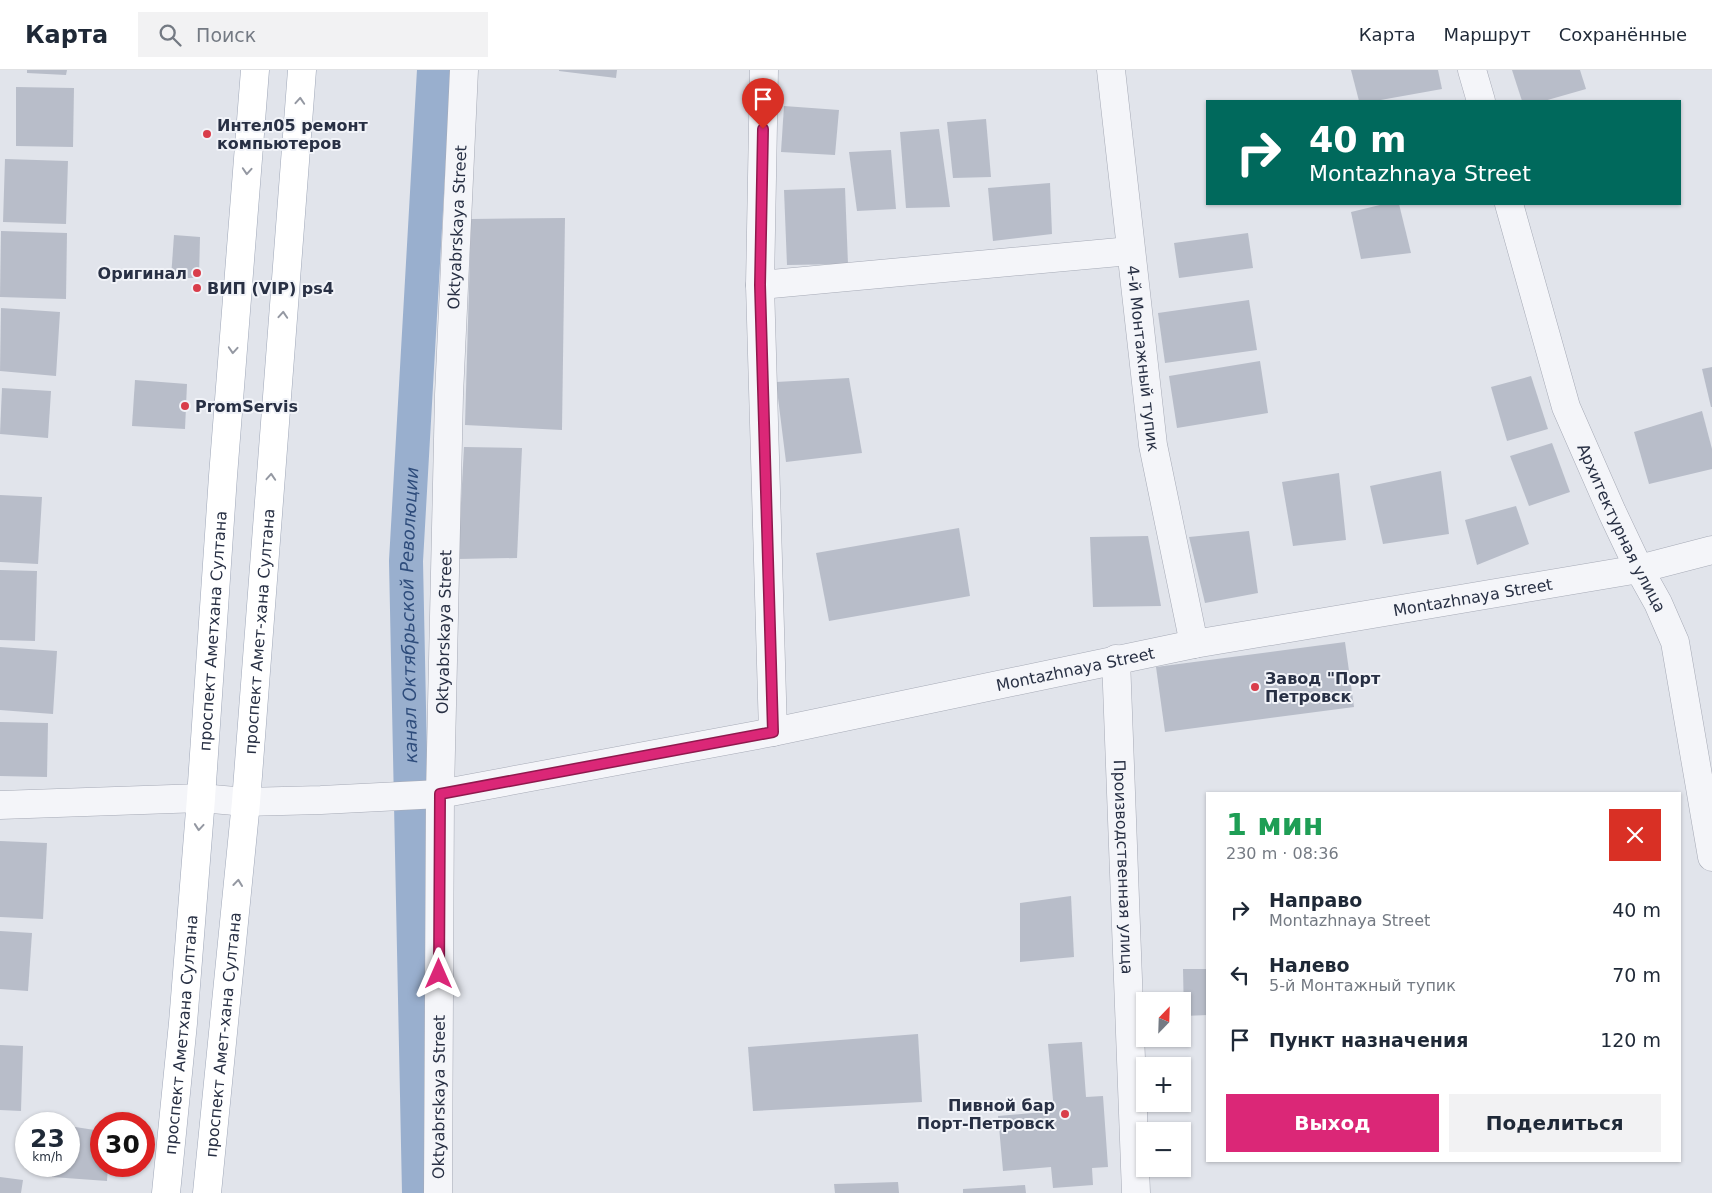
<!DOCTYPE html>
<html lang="ru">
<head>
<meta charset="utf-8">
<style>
	body { margin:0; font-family:"DejaVu Sans",sans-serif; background:#f2f2f3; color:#1f2937; height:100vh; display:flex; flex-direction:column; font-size:19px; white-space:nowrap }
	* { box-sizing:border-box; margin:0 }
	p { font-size:16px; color:#747a83 }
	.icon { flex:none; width:28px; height:28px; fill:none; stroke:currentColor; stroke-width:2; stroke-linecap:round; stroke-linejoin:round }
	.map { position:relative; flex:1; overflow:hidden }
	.sheet { position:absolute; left:1206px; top:722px; width:475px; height:370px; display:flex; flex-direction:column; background:#fff; border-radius:0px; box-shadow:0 1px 4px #0004 }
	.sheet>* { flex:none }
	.top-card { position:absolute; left:1206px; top:30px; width:475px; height:105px; border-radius:0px; box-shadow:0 1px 4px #0004; background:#00695c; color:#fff; overflow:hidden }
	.needle { width:32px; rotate:23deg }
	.fabs { position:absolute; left:1136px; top:922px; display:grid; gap:10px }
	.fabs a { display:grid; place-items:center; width:55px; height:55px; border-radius:0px; background:#fff; box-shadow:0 1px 4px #0004; font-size:25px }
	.speed { position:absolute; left:15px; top:1042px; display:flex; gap:10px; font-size:25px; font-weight:700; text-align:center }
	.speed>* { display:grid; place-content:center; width:65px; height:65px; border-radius:50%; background:#fff; box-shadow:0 1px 4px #0004; line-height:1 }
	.speed small { font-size:12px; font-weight:400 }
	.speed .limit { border:8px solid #d22; background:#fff; color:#111 }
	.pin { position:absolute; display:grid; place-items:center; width:42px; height:42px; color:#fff; margin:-51px -21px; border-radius:50% 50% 50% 0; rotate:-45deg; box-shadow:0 0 5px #0007 }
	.pin .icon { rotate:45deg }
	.me { position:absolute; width:55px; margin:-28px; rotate:0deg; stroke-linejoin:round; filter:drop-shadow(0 0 4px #0008) }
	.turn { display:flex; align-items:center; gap:18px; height:105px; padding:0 20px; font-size:22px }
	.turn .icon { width:65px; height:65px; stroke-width:2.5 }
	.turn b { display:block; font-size:35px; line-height:42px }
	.round { display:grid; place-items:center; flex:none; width:52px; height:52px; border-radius:0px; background:#f2f2f3 }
	.head { display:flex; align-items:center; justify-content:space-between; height:85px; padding:0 20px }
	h1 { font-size:30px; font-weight:700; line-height:38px; color:#1e9e55 }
	.action { display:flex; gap:10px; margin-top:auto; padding:10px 20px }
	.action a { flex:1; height:58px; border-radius:0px; background:#db2777; color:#fff; font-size:20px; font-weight:700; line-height:58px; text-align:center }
	.action a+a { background:#f2f2f3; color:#1f2937 }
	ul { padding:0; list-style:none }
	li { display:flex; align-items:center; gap:15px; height:65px; padding:0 20px }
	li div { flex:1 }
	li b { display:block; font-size:19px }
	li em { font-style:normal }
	header { display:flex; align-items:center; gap:30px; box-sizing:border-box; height:70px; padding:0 25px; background:#fff; border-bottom:1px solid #e0e1e3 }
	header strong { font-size:24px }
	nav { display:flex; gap:28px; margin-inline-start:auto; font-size:18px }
	.search { width:350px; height:45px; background:#f2f2f3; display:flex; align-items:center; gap:12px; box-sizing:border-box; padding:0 18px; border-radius:0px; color:#747a83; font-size:19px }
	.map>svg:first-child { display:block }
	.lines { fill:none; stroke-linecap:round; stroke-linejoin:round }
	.canal { stroke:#99afce; stroke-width:34 }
	.building { fill:#b8bdc9 }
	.minor-casing { stroke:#a6aab6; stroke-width:29 }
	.major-casing { stroke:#9fa7b8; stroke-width:29 }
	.minor { stroke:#f4f5f9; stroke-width:28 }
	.major { stroke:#fff; stroke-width:28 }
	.oneway { stroke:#9498a2 }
	.route-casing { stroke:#8e194d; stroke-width:12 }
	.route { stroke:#db2777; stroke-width:9 }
	.poi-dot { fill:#d93d4a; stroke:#f1f3f8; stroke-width:2 }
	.labels { text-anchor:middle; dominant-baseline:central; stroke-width:4; stroke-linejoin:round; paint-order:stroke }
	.poi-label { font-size:16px; font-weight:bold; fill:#283044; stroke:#f1f3f8; text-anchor:start }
	.street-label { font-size:16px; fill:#283044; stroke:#f1f3f8 }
	.water-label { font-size:18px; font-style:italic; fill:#2e4c7b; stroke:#f1f3f8 }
</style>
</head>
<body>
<header>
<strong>Карта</strong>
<div class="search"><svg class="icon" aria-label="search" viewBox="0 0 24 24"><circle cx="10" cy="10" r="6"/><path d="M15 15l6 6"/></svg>Поиск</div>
<nav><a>Карта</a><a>Маршрут</a><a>Сохранённые</a></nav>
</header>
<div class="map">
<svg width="1712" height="1123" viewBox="0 0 1712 1123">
	<rect width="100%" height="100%" fill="#e1e4eb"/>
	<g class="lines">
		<path class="canal" id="s1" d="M419 1123 406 491 434 0"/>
	</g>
	<g class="building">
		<path d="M27 0H67L66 5 27 3Z"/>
		<path d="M559 0H617L616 8 559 1Z"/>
		<path d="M1351 0H1438L1442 19 1375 31H1359Z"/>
		<path d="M1512 0H1580L1586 19 1544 31H1522Z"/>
		<path d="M16 17 74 18 73 77 16 76Z"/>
		<path d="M784 36 839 40 835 85 781 82Z"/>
		<path d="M986 49 991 107 953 108 947 52Z"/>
		<path d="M939 59 950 137 906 138 900 62Z"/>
		<path d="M891 80 896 139 857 141 849 82Z"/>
		<path d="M5 89 68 91 66 154 3 152Z"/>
		<path d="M1050 113 1052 164 993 171 988 118Z"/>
		<path d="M845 118 848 194 787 195 784 120Z"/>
		<path d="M1384 134H1399L1411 183 1361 189 1351 142Z"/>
		<path d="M565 148 562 360 465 355 471 149Z"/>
		<path d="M1 161 67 163 66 229 0 227Z"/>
		<path d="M1248 163 1253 198 1179 208 1174 173Z"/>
		<path d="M174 165 200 167 199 208H171Z"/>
		<path d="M1249 230 1257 280 1165 293 1158 243Z"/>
		<path d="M1 238 60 242 56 306 0 301Z"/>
		<path d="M1260 291 1268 343 1177 358 1169 306Z"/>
		<path d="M1712 297V337H1711L1702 299Z"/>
		<path d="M1531 306 1548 359 1507 371 1491 317Z"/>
		<path d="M849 308 862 383 786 392 776 312Z"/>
		<path d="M135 310 187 314 185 359 132 356Z"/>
		<path d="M2 318 51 321 48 368 0 364Z"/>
		<path d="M1702 341 1712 379V399L1649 414 1634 362Z"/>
		<path d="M1552 373 1570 422 1529 436 1510 386Z"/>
		<path d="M464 377 522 378 517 488 458 489Z"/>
		<path d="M1441 401 1449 464 1383 474 1370 416Z"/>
		<path d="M1339 403 1346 470 1293 476 1282 412Z"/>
		<path d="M0 425 42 427 38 494 0 492Z"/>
		<path d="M1516 436 1529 474 1477 495 1465 450Z"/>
		<path d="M959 458 970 526 829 551 816 483Z"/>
		<path d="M1249 461 1258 523 1205 533 1189 467Z"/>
		<path d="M1148 466 1161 536 1093 537 1090 467Z"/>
		<path d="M0 500 37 501 35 571 0 570Z"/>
		<path d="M1345 572 1354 637 1165 662 1156 597Z"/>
		<path d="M0 577 57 581 53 644 0 640Z"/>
		<path d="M0 652 48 653 47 707 0 706Z"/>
		<path d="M0 771 47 773 43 849 0 847Z"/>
		<path d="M1071 826 1074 887 1020 892V833Z"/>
		<path d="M0 861 32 863 28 921 0 919Z"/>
		<path d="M1183 899H1208V945L1184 946Z"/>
		<path d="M918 964 922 1032 753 1041 748 977Z"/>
		<path d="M1082 972 1086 1027 1103 1026 1108 1097 1092 1098 1093 1115 1053 1118 1051 1097 1003 1101 998 1046 1054 1041 1048 974Z"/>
		<path d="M0 975 23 976 21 1041 0 1040Z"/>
		<path d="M69 1056 101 1061V1096H108L107 1111 52 1107 53 1096H69Z"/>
		<path d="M0 1107 23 1110 21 1123H0Z"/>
		<path d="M898 1112 899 1123H835L834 1114Z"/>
		<path d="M1025 1115 1026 1123H963V1119Z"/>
	</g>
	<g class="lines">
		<defs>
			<g id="minor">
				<path d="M764 0 760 215 773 662"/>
				<path id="s2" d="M1111 0 1153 375 1194 574"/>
				<path d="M1472 0 1481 31"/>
				<path id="s3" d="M1509 134 1566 337 1612 442 1639 499 1658 533 1675 572 1712 787"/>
				<path d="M760 215 1130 181"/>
				<path id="s4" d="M1116 589 1136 1123"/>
				<path id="s5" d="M0 735 201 728 246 732 321 730 440 724 773 662 1194 574 1639 499 1712 480"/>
				<path id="s6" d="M438 1123 440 724 449 325 464 0"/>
			</g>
			<g id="major">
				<path id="s7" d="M166 1123 183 953 201 728 223 406 255 0"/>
				<path id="s8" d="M207 1123 246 732 302 0"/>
			</g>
		</defs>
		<use href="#minor" class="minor-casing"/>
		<use href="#major" class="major-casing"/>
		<use href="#minor" class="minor"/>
		<use href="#major" class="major"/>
	</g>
	<defs><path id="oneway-chevron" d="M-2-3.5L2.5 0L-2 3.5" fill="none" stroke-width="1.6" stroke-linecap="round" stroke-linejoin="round" transform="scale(1.25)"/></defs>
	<g class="oneway">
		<use href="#oneway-chevron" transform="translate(300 31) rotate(-86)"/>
		<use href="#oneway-chevron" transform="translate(247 101) rotate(94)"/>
		<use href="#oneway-chevron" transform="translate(283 245) rotate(-86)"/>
		<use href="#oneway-chevron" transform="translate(233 280) rotate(94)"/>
		<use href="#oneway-chevron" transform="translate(271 407) rotate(-86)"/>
		<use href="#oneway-chevron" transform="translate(199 757) rotate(95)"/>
		<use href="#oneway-chevron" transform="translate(238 813) rotate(-84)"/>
	</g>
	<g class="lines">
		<defs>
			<path id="route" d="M439 904 440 724 773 662 760 215 763 59"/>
		</defs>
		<use href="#route" class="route-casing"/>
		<use href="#route" class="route"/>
	</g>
	<g class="poi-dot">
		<circle cx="207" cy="64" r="5"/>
		<circle cx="197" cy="203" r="5"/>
		<circle cx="197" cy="218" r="5"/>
		<circle cx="185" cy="336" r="5"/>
		<circle cx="1255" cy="617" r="5"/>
		<circle cx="1065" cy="1044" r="5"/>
	</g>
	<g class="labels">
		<g class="poi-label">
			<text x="217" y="55">Интел05 ремонт<tspan x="217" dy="18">компьютеров</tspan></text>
			<text x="187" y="203" text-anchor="end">Оригинал</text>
			<text x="207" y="218">ВИП (VIP) ps4</text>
			<text x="195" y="336">PromServis</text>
			<text x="1265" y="608">Завод "Порт<tspan x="1265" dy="18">Петровск</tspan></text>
			<text x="1055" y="1035" text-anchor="end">Пивной бар<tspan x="1055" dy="18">Порт-Петровск</tspan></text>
		</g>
		<g class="street-label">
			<text stroke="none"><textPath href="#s6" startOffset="966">Oktyabrskaya Street</textPath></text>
			<text stroke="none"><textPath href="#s2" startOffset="290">4-й Монтажный тупик</textPath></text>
			<text stroke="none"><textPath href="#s3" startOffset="344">Архитектурная улица</textPath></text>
			<text stroke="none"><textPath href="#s5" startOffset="1492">Montazhnaya Street</textPath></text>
			<text stroke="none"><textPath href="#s6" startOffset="561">Oktyabrskaya Street</textPath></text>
			<text stroke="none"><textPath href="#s7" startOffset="564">проспект Аметхана Султана</textPath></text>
			<text stroke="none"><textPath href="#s8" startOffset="564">проспект Амет-хана Султана</textPath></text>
			<text stroke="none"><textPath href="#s5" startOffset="1088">Montazhnaya Street</textPath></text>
			<text stroke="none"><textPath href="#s4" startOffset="208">Производственная улица</textPath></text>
			<text stroke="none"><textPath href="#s7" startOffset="159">проспект Аметхана Султана</textPath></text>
			<text stroke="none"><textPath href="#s8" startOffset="159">проспект Амет-хана Султана</textPath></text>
			<text stroke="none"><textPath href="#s6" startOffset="96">Oktyabrskaya Street</textPath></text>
		</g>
		<g class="water-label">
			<text stroke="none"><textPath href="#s1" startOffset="578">канал Октябрьской Революции</textPath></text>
		</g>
	</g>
</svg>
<div class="fabs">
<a><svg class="needle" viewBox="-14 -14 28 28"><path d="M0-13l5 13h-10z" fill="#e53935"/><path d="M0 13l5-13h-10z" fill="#747a83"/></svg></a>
<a>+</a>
<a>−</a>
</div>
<div class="speed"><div>23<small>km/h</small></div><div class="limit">30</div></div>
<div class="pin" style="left:763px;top:59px;background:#d93025"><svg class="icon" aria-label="arrive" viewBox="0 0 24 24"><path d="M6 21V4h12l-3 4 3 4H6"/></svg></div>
<svg class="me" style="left:439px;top:904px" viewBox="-20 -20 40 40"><path d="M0-17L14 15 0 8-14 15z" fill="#db2777" stroke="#fff" stroke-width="4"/></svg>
<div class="top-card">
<div class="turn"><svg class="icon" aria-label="right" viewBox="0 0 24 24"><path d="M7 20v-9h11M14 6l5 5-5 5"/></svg><div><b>40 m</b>Montazhnaya Street</div></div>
</div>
<section class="sheet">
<div class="head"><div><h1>1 мин</h1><p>230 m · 08:36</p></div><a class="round" style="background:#d93025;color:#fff"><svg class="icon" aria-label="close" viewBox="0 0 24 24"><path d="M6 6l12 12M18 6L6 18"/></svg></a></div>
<ul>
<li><svg class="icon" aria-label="right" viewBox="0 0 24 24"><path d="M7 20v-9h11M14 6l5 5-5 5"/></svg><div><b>Направо</b><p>Montazhnaya Street</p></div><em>40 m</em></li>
<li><svg class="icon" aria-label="left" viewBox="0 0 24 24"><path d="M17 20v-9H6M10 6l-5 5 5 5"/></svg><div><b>Налево</b><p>5-й Монтажный тупик</p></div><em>70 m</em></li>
<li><svg class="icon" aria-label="arrive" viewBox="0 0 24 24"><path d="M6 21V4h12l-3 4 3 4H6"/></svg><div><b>Пункт назначения</b></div><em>120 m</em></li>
</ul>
<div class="action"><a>Выход</a><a>Поделиться</a></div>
</section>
</div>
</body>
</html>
